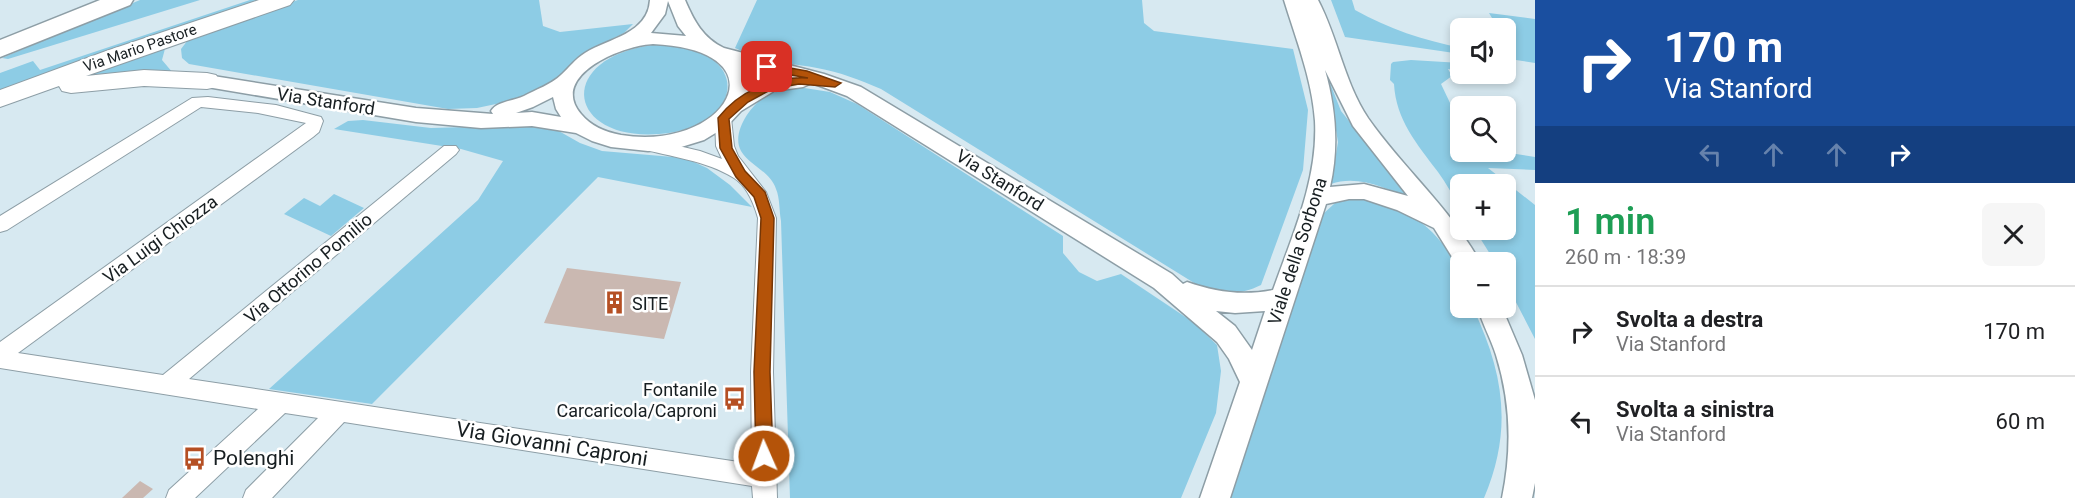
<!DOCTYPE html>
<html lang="it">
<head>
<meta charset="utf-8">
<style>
	body { margin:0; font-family:Roboto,sans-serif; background:#f6f6f6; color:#202124; height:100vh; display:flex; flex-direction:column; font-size:22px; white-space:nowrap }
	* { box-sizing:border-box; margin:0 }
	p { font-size:20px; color:#757577 }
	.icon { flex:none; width:33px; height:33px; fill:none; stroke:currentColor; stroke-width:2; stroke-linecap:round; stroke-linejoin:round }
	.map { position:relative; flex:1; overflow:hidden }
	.sheet { display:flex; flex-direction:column; background:#fff; width:540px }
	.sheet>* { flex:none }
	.banner { background:#1a4fa0; color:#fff; overflow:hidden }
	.fabs { position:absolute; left:1450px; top:18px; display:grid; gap:12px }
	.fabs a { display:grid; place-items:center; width:66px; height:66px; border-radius:9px; background:#fff; box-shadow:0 3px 9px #0003; font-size:30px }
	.pin { position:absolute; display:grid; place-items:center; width:51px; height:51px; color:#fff; margin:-26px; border-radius:12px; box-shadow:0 3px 9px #0006 }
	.me { position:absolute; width:66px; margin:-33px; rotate:358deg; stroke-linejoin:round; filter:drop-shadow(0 0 4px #0008) }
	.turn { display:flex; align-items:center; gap:21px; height:126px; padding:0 30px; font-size:27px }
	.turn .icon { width:78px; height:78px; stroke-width:2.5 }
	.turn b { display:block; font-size:42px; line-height:51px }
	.lanes { display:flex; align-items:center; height:57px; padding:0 30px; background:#0003; justify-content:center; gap:30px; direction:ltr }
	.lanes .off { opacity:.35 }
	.round { display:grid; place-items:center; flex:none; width:63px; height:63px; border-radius:9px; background:#f6f6f6 }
	.summary { display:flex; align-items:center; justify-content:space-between; height:102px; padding:0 30px }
	h1 { font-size:36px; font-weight:600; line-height:45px; color:#1e9e55 }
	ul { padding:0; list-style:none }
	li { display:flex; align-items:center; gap:18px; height:90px; padding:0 30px; border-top:2px solid #e0e0e0 }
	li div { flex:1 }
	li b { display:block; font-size:22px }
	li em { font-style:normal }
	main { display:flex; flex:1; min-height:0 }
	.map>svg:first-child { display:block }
	.green { fill:#8dcce5 }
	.building { fill:#cab8b1 }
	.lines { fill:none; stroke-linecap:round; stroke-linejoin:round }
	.minor-casing { stroke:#8d9ea6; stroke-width:2 }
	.tertiary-casing { stroke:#8d9ea6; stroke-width:3 }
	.trunk-casing { stroke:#8d9ea6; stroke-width:2 }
	.motorway-casing { stroke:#8d9ea6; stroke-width:3 }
	.minor { fill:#fff; fill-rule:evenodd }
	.tertiary { fill:#fff; fill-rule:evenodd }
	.trunk { fill:#fff; fill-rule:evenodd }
	.motorway { fill:#fff; fill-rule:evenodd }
	.route { fill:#b45309; stroke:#753606; stroke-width:1.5 }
	.labels { text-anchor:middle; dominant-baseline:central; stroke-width:5; stroke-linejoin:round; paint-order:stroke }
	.far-street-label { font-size:15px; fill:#171e21; stroke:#fff }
	.street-label { font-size:18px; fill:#171e21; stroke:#fff }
	.poi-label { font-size:18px; fill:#171e21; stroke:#fff; text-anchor:start }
	.near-street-label { font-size:21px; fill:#171e21; stroke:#fff }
	.near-poi-label { font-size:21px; fill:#171e21; stroke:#fff; text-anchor:start }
</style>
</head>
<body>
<main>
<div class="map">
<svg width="1535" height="498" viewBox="0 0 1535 498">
	<rect width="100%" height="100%" fill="#d7e9f1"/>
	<g class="green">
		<path d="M140 0H200L8 59 2 58Z"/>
		<path d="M250 0H268L0 94V73L33 61 40 70Z"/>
		<path d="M298 0H539L543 26 560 32 633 24 624 33 584 53 556 80 524 98 477 108 448 109 189 64 182 58 181 49 191 36Z"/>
		<path d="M757 0H1142L1144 23 1154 31 1293 49 1308 110 1303 170 1261 285C1239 296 1222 294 1199 286L881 89C860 80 840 72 817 68 785 62 766 63 735 48Z"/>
		<path d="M1331 0H1352L1355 10C1389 29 1423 40 1461 48V54L1345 37Z"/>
		<path d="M1489 13 1535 19V63L1516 60 1506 43V28H1498Z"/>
		<path d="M166 45 162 60 173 73 71 80Z"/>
		<path d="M652 45C753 42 750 127 659 134 567 141 554 59 652 45Z"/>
		<path d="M1411 60 1461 63V71L1448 69 1452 76 1441 84 1461 126V152H1503L1535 157V170L1488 168 1535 205V339L1506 283V262H1495L1475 230H1506V184H1461V208C1453 196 1446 183 1438 172 1417 144 1396 120 1394 84L1390 80 1391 64 1393 62Z"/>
		<path d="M1326 73 1341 111 1413 200C1388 189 1358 174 1331 184L1338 142Z"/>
		<path d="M798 87 830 92 857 104 1063 236V253L1079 272 1097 281 1121 274 1193 322 1217 345 1221 371 1216 413 1181 498H790L781 221C779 211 780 198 776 189 770 171 750 166 741 151 731 133 750 106 766 96 776 91 788 89 798 87Z"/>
		<path d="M363 120 431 128 535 125 557 130 580 143 602 151 685 158 707 168 730 185 752 207 598 177 372 404 269 389 478 200 503 161 461 149 334 129 348 121Z"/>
		<path d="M334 194 364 208 331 236 284 214 304 198 320 206Z"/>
		<path d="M1353 199C1400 198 1448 233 1461 280 1463 288 1461 299 1461 308H1473C1504 373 1513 430 1484 498H1229L1251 425 1322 215 1335 203Z"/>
	</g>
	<g class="building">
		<path d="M567 268 681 282 664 339 544 323Z"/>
		<path d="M140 481 153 489 143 498H122Z"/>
	</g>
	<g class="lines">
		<defs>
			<path id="minor" d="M208 97 276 105 321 117 323 121 319 132 313 137 18 353 163 375 444 146H456L459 150 456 154 189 379 752 464 751 372 758 218C754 204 747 186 734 178 706 160 670 157 639 148L636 144 639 140 645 138 700 151 722 159 716 146 715 118 717 114H729L731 118 734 146 738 156 766 192 776 218 773 372 777 498H753L752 486 344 422 272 498H243L246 490 318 418 285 413 195 498H166L169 490 258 409 0 368V342L306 123 258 113 201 107 7 230 0 232V216L192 98Z"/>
			<g id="tertiary">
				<path d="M650 0H685C694 21 703 38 724 48L824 74 861 87 1172 274 1183 284 1187 282C1216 292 1242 296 1273 290 1292 236 1318 180 1315 121 1312 79 1296 39 1284 0H1318C1338 38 1344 82 1368 118 1403 168 1450 208 1480 262H1461L1459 268 1434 228 1397 210 1364 199H1349L1326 204 1230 498H1200L1240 382 1229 359 1217 342 1154 288 847 96 812 83 803 87 774 91 741 111 727 126 704 140 678 148 648 151 611 147 592 141 576 133 532 126 481 128 416 122 207 87 200 85 197 81 200 77 207 75 416 108 493 114 491 111C497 101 514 101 524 96 535 90 552 84 561 75 569 68 575 59 585 53 609 38 648 34 650 0ZM668 1 678 26 686 36 651 33 665 14ZM653 44C786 50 727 152 621 135 605 132 591 126 581 114 548 75 624 45 653 44ZM741 65 790 77 762 82 749 89 746 72ZM1325 70 1353 126 1408 196 1364 184 1330 187C1339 148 1336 109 1325 70ZM553 97 556 109 561 117 532 112 516 113 533 107ZM1216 311 1235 313 1265 311 1252 350 1235 326Z"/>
				<path d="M1478 308H1502L1522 355 1535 400V483L1532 498H1502C1512 449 1511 403 1496 355 1491 339 1482 323 1478 308Z"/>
			</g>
			<path id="trunk" d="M259 0H294L290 5 86 76 144 70 207 73 216 75 220 81 216 87 207 89 144 86 71 93 62 91 59 86 0 107V90L106 51Z"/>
			<path id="motorway" d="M100 0H133L130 5 0 57V40Z"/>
		</defs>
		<use href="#minor" class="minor-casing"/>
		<use href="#tertiary" class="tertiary-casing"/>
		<use href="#trunk" class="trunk-casing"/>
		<use href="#motorway" class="motorway-casing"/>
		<use href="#minor" class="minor"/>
		<use href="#tertiary" class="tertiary"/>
		<use href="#trunk" class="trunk"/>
		<use href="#motorway" class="motorway"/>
	</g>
	<path class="route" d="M767 64 807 71 841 83 835 87 799 84 772 89 748 102 729 119 732 148 745 171 765 192 774 218 770 372 773 456 770 461 764 463 758 461 756 456 754 372 761 218 754 197 736 177 720 148 718 118C739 91 774 76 808 78L763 70V65Z"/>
	<defs>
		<symbol id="building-bare" viewBox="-9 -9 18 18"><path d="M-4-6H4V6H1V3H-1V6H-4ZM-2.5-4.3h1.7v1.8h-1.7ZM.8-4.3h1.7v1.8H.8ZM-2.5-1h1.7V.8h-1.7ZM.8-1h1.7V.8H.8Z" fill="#b54f23" stroke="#fff" stroke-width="2.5" paint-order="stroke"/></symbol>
		<symbol id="bus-bare" viewBox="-9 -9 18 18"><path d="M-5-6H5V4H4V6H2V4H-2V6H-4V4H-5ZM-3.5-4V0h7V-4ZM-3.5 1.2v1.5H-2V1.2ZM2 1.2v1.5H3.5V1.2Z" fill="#b54f23" stroke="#fff" stroke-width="2.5" paint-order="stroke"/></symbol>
	</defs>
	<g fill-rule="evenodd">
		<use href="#building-bare" x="598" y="286" width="33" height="33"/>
		<use href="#bus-bare" x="718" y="382" width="33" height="33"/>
		<use href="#bus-bare" x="178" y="442" width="33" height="33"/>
	</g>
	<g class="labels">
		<g class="far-street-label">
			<text transform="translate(140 48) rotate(-19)">Via Mario Pastore</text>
		</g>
		<g class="street-label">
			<text transform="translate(326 101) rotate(9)">Via Stanford</text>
			<text transform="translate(1000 180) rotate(32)">Via Stanford</text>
			<text transform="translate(160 239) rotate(-36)">Via Luigi Chiozza</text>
			<text transform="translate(1297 251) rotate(-72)">Viale della Sorbona</text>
			<text transform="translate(308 268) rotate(-40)">Via Ottorino Pomilio</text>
		</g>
		<g class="poi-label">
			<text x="632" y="303">SITE</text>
			<text x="717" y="389" text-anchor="end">Fontanile<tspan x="717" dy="21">Carcaricola/Caproni</tspan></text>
		</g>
		<g class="near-street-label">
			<text transform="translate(552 444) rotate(9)">Via Giovanni Caproni</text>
		</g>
		<g class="near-poi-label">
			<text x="213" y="458">Polenghi</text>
		</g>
	</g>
</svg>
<div class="fabs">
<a><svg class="icon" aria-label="sound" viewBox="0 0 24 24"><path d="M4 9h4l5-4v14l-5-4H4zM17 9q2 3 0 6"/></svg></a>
<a><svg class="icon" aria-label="search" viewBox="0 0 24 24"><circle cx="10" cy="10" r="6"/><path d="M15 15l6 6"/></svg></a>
<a>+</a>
<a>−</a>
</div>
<div class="pin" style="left:767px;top:67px;background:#d93025"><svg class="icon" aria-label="arrive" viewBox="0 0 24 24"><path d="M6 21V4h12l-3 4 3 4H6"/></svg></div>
<svg class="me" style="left:764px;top:456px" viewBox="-20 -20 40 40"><circle r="17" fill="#b45309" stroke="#fff" stroke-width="3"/><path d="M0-11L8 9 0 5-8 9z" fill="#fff"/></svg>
</div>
<section class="sheet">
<div class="banner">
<div class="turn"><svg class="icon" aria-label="right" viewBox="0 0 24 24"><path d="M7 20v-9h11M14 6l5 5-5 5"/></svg><div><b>170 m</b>Via Stanford</div></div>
<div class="lanes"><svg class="icon off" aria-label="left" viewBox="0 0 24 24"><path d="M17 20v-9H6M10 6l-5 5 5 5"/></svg><svg class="icon off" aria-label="ahead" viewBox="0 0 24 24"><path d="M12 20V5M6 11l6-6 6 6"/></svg><svg class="icon off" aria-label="ahead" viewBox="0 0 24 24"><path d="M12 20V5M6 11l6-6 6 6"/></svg><svg class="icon" aria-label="right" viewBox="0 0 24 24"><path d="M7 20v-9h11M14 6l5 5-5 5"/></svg></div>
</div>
<div class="summary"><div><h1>1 min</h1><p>260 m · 18:39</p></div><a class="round"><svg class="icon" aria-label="close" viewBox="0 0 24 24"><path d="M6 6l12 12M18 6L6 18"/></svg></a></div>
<ul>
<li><svg class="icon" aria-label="right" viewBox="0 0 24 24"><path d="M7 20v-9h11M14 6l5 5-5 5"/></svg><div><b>Svolta a destra</b><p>Via Stanford</p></div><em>170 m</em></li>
<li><svg class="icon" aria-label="left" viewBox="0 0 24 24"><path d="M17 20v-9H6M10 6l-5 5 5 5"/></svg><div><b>Svolta a sinistra</b><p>Via Stanford</p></div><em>60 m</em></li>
</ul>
</section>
</main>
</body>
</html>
